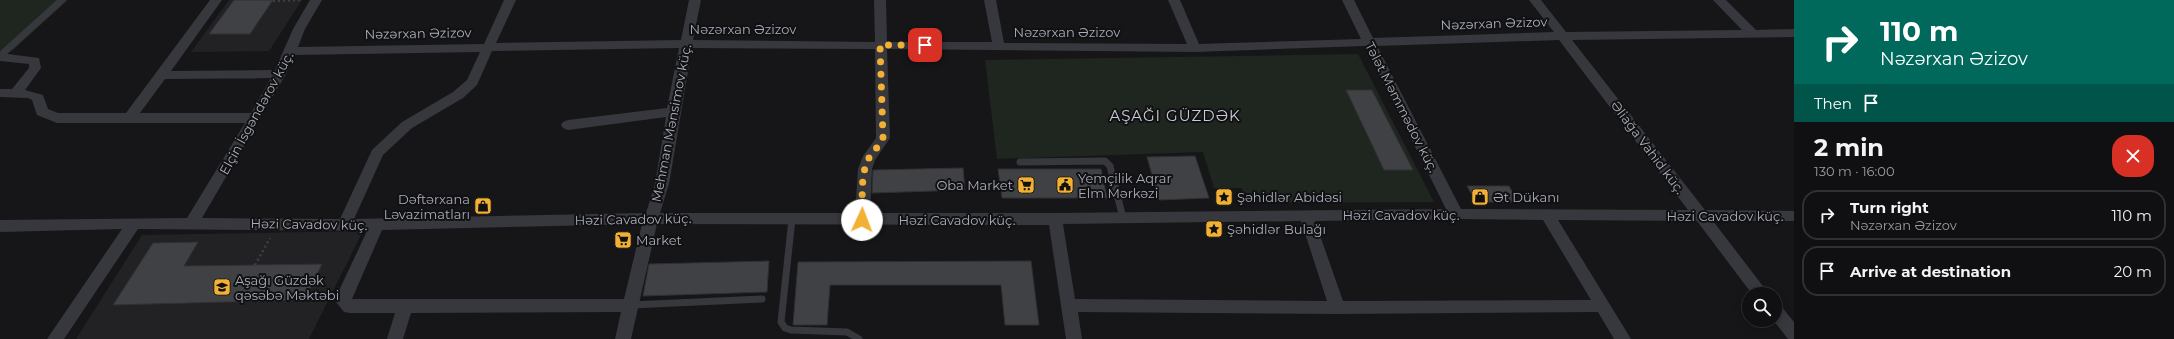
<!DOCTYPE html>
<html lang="en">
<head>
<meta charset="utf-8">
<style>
	body { margin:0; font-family:Montserrat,sans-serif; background:#19191b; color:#f1f3f6; height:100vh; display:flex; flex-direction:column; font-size:15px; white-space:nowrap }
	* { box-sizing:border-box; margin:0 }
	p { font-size:13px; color:#9c9d9f }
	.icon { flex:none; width:22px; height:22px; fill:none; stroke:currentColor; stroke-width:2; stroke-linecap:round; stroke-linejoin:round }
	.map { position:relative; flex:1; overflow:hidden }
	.sheet { display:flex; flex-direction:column; background:#101012; width:380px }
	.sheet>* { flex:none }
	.hud { background:#00695c; color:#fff; overflow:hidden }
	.buttons { position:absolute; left:1742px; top:287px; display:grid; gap:8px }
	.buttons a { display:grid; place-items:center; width:40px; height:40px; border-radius:50%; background:#101012; box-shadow:0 2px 10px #0003,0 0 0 1px #303032; font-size:20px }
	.pin { position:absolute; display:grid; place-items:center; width:34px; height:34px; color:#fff; margin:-17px; border-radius:8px; box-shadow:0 2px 6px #0006 }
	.me { position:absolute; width:44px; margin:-22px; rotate:2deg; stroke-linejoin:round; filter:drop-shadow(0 0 3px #0008) }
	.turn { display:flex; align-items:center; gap:14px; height:84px; padding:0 20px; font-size:18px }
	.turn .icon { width:52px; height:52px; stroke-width:2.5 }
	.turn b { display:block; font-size:28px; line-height:34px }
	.then { display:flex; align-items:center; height:38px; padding:0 20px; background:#0003; gap:8px; font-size:15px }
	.round { display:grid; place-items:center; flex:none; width:42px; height:42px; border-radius:16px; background:#19191b }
	.overview { display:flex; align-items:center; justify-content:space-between; height:68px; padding:0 20px }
	h1 { font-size:24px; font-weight:700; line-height:30px }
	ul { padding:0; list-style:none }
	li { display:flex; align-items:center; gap:12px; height:50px; margin:0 8px 6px; padding:0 12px; border:2px solid #303032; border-radius:16px }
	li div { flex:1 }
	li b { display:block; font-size:15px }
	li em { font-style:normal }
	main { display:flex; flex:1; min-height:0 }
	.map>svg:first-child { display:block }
	.built { fill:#222225 }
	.green { fill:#1e261f }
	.building { fill:#404145; stroke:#303034 }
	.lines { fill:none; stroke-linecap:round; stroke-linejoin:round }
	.path { stroke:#3d3f44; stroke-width:2.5; stroke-dasharray:2 3; stroke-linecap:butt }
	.lane { stroke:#37383d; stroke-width:7 }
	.street { fill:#37383d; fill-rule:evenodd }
	.route { stroke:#f2b134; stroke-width:7; stroke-dasharray:0 12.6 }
	.labels { text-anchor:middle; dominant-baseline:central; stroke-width:4; stroke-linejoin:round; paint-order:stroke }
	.street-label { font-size:13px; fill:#a8adb8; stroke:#111113 }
	.poi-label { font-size:13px; fill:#a8adb8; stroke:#111113; text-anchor:start }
	.quarter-label { font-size:15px; letter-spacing:1px; fill:#c9ccd4; stroke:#111113 }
</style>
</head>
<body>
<main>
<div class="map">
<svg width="1794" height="339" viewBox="0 0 1794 339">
	<rect width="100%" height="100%" fill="#161618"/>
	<g class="built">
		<path d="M229 0H302L269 51 191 52Z"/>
		<path d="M363 231 309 339H76L142 235Z"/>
	</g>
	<g class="green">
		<path d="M0 0H68L13 50H0Z"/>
		<path d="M1358 54 1434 202 1247 203 1242 188H1214L1203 152 997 159 985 60Z"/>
	</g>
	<g class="building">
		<path d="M234 0H273L250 34H209Z"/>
		<path d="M1346 90H1372L1413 170H1384Z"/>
		<path d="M1195 156 1209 198 1159 200 1147 157Z"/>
		<path d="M963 168 965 190 872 193 873 170Z"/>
		<path d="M998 169H1101L1107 198H1002Z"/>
		<path d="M1467 186H1509L1518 202H1476Z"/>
		<path d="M198 242 184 266 322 264 305 300 113 305 153 243Z"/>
		<path d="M769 261 767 292 643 296 649 264Z"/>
		<path d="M1031 261 1039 325H1005L1001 285H830L827 325H793L798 262Z"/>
	</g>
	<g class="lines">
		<g class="path">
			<path d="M273 1 300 0"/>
			<path d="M255 265 270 238"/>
		</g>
		<g class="lane">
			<path d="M0 56 62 0"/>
			<path d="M1020 162 1105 161 1110 166 1123 218"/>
			<path d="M792 219 781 322 785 328 791 330 847 332 859 339"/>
			<path d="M631 305 762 299"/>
		</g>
		<g class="street">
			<path d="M210 0H222L171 71 275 70 293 29 310 0H322L305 29 298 47 484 44 504 0H516L496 43 681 40 689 0H701L693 40 875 42 874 0H886L887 42H992L984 0H996L1004 43 1187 44 1168 0H1180L1199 44 1361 39 1342 0H1354L1373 38 1554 32 1529 0H1541L1566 32 1742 30 1713 0H1726L1756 30 1794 29V37L1572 40 1705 210 1794 211V221H1713L1769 294H1752L1697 221 1558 220 1631 339H1614L1598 312 1337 314 1078 312 1082 339H1066L1049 225 657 224 631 339H615L621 312 411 313 403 339H387L395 313H350L344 312 336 302V297L367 231 138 229 64 339H47L122 229 0 232V220L187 218 245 123H57L37 115 32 100 28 98 0 97V89H12L29 68V64L0 61V53L39 58 41 68 25 90 43 95 48 109 58 113H126ZM1559 40 1688 210 1461 209 1377 46ZM1365 46 1446 209 1055 213H870L872 169 875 160 890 138 887 49 1195 52ZM679 48 667 108 568 120 563 122 561 125 563 128 568 130 666 117 655 184 646 213 354 219 383 155 412 128 463 98 477 85 492 51ZM692 48 875 49 876 138 863 156 858 169 855 213H660L669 184ZM480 52 467 80 453 92 402 122 372 150 340 219 202 218 286 74 294 55ZM271 78 251 113H140L165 79ZM1456 219 1543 220 1591 300 1343 301 1315 221ZM1301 221 1327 301 1075 299 1063 224ZM642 224 624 299H352L382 230Z"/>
			<path d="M1775 304 1781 306 1794 322V339H1788L1773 320H1775Z"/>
		</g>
	</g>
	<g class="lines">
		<path class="route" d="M862 220C863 202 860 179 867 162 870 154 879 147 883 138L880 45H925"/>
	</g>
	<defs>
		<symbol id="supermarket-square" viewBox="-11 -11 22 22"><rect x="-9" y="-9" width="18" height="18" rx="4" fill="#f2b134" stroke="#111113"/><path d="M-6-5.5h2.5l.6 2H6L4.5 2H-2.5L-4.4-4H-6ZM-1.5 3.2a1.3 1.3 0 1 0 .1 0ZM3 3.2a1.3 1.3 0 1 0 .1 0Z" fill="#111"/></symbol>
		<symbol id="civic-square" viewBox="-11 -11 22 22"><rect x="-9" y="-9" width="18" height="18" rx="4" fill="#f2b134" stroke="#111113"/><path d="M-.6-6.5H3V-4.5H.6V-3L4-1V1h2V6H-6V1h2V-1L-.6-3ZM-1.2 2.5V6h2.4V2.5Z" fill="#111"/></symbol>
		<symbol id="sight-square" viewBox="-11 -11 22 22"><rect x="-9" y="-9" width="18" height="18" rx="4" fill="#f2b134" stroke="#111113"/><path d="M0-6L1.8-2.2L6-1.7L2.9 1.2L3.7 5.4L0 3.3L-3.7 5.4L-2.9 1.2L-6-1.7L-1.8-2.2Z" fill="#111"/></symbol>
		<symbol id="shop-square" viewBox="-11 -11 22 22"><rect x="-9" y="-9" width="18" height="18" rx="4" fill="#f2b134" stroke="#111113"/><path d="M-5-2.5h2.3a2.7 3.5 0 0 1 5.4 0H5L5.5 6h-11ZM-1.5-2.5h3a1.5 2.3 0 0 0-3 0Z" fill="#111"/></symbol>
		<symbol id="school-square" viewBox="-11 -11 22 22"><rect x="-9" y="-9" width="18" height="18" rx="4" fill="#f2b134" stroke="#111113"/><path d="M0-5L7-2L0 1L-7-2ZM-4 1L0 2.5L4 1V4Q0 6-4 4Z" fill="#111"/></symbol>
	</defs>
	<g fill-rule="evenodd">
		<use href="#supermarket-square" x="1016" y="175" width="20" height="20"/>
		<use href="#civic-square" x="1055" y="175" width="20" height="20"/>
		<use href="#sight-square" x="1214" y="187" width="20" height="20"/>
		<use href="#shop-square" x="1470" y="187" width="20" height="20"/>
		<use href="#shop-square" x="473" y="196" width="20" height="20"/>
		<use href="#sight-square" x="1204" y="219" width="20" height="20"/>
		<use href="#supermarket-square" x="613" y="230" width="20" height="20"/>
		<use href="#school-square" x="212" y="277" width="20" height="20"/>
	</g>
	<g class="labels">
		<g class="street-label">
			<text transform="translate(1494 23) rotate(-2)">Nəzərxan Əzizov</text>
			<text x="743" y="29">Nəzərxan Əzizov</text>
			<text x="1067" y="32">Nəzərxan Əzizov</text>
			<text transform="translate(418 33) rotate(-1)">Nəzərxan Əzizov</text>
			<text transform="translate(1402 107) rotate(63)">Tələt Məmmədov küç.</text>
			<text transform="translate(256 113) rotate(-61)">Elçin İsgəndərov küç.</text>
			<text transform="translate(671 123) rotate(-79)">Mehman Mənsimov küç.</text>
			<text transform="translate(1648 147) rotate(53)">Əliağa Vahid küç.</text>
			<text x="1401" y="215">Həzi Cavadov küç.</text>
			<text x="1725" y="216">Həzi Cavadov küç.</text>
			<text transform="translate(633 219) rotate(-1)">Həzi Cavadov küç.</text>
			<text x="957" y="220">Həzi Cavadov küç.</text>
			<text transform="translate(309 224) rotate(1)">Həzi Cavadov küç.</text>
		</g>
		<g class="poi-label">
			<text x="1078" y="178">Yemçilik Aqrar<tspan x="1078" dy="15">Elm Mərkəzi</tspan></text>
			<text x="1013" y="185" text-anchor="end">Oba Market</text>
			<text x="1237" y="197">Şəhidlər Abidəsi</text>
			<text x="1493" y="197">Ət Dükanı</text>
			<text x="470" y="199" text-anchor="end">Dəftərxana<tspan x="470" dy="15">Ləvazimatları</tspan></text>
			<text x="1227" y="229">Şəhidlər Bulağı</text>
			<text x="636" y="240">Market</text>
			<text x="235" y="280">Aşağı Güzdək<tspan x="235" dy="15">qəsəbə Məktəbi</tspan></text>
		</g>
		<g class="quarter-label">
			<text x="1175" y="115">AŞAĞI GÜZDƏK</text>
		</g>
	</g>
</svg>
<div class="buttons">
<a><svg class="icon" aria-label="search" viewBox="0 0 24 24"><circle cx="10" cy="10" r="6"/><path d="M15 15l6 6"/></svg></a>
</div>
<div class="pin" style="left:925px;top:45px;background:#d93025"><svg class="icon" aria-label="arrive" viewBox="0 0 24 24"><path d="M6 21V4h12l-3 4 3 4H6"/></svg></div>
<svg class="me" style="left:862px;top:220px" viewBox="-20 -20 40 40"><circle r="19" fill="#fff"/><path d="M0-13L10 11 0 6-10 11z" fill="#f2b134"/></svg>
</div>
<section class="sheet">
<div class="hud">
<div class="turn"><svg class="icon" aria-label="right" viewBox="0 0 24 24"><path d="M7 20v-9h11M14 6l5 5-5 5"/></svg><div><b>110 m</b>Nəzərxan Əzizov</div></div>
<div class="then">Then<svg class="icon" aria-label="arrive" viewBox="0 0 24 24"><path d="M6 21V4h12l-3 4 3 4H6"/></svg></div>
</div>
<div class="overview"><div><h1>2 min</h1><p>130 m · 16:00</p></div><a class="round" style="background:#d93025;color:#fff"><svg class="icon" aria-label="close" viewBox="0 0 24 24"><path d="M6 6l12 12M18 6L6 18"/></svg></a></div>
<ul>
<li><svg class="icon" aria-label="right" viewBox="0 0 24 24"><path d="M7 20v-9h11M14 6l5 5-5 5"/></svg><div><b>Turn right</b><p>Nəzərxan Əzizov</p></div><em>110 m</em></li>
<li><svg class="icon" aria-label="arrive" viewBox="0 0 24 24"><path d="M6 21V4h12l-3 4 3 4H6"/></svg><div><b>Arrive at destination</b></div><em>20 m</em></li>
</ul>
</section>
</main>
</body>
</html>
